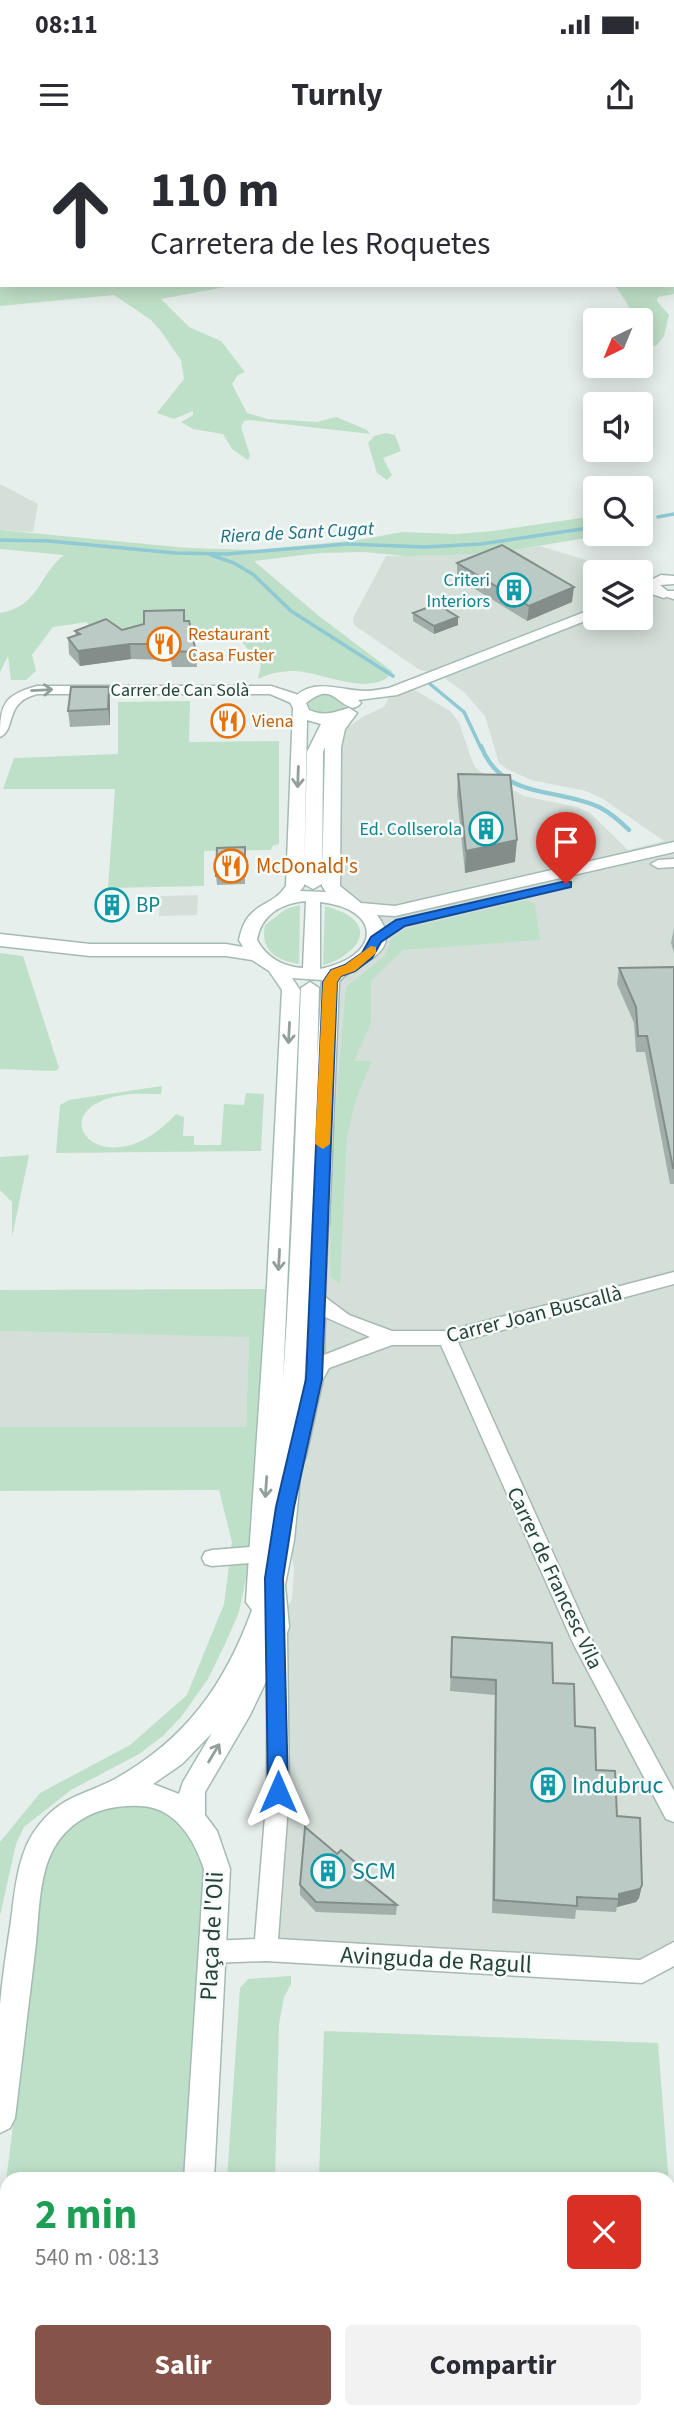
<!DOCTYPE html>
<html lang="es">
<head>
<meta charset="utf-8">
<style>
	body { margin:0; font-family:"Source Sans 3",sans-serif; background:#f2f2f3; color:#2b2b33; height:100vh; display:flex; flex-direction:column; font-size:26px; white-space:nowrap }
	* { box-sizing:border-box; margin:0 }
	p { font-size:23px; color:#7c7c81 }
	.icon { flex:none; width:38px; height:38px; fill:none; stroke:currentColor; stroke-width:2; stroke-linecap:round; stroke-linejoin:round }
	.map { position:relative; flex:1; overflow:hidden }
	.sheet { position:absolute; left:0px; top:2032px; width:676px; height:247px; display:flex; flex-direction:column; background:#fff; border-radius:21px 21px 0 0; box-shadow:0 4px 18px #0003 }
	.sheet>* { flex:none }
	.banner { position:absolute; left:0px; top:0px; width:676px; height:147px; box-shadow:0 4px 18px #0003; background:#fff; color:#2b2b33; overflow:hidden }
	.needle { width:46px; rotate:223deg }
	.buttons { position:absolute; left:583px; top:168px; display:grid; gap:14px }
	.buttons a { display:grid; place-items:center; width:70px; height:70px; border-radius:7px; background:#fff; box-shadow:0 4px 18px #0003; font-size:35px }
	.pin { position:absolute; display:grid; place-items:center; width:60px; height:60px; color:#fff; margin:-72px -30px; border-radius:50% 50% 50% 0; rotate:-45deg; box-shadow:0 0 7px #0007 }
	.pin .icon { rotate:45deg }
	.me { position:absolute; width:77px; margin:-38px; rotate:0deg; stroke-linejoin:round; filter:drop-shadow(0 0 5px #0008) }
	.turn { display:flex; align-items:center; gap:24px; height:147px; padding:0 35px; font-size:32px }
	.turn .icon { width:91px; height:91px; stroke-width:2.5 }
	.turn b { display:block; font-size:49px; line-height:60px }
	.round { display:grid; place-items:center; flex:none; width:74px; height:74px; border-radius:7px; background:#f2f2f3 }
	.overview { display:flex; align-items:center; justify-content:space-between; height:119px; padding:0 35px }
	h1 { font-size:42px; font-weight:700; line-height:52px; color:#1e9e55 }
	.cta { display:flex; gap:14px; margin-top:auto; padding:14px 35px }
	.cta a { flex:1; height:80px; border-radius:7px; background:#855347; color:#fff; font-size:28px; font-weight:700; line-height:80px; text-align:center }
	.cta a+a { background:#f2f2f3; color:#2b2b33 }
	.status { display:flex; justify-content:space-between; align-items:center; height:49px; padding:0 35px; background:#fff; direction:ltr }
	.status svg { height:19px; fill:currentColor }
	header { display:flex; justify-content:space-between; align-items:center; height:91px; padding:0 35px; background:#fff; font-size:32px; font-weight:700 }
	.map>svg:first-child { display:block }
	.built { fill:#d4dfda }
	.green { fill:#bfe0c8 }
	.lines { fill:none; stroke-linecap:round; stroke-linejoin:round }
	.stream-far1 { stroke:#8ec9d4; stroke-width:3.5 }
	.stream { stroke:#8ec9d4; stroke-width:4.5 }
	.street-casing { stroke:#a8b8b2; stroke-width:3 }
	.secondary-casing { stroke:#a4bbb3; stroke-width:3 }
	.street { fill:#fff; fill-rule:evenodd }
	.secondary { fill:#fff; fill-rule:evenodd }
	.wall { fill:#a1aea9 }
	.shaded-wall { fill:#838d89 }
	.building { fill:#bbcac4; stroke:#838d89; stroke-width:2 }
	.oneway { stroke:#92a09c }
	.route { fill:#1a73e8; stroke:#114b97; stroke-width:2 }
	.slow { fill:#f59e0b }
	.labels { text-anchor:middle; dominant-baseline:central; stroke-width:5; stroke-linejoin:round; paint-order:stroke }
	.far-culture-label { font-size:18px; fill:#0d838f; stroke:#f7fbf9; text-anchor:end }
	.far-food-label { font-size:18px; fill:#c56008; stroke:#f7fbf9; text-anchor:start }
	.far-street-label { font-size:18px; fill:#24423a; stroke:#f7fbf9 }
	.far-water-label { font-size:19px; font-style:italic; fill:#1c6f80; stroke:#f7fbf9 }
	.food-label { font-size:21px; fill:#c56008; stroke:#f7fbf9; text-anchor:start }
	.culture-label { font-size:21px; fill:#0d838f; stroke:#f7fbf9; text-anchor:start }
	.street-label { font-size:21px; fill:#24423a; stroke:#f7fbf9 }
	.near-culture-label { font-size:24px; fill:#0d838f; stroke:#f7fbf9; text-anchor:start }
	.near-street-label { font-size:24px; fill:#24423a; stroke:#f7fbf9 }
</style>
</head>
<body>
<div class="status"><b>08:11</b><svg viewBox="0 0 49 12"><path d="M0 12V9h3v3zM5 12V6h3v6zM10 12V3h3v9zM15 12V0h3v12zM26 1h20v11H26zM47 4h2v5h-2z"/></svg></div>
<header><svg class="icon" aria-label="menu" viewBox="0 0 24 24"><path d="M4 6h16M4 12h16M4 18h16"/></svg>Turnly<svg class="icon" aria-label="share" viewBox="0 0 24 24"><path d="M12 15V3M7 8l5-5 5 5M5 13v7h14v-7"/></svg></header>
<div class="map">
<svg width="674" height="2278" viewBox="0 0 674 2278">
	<rect width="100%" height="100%" fill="#e6efeb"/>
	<g class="built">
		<path d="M0 344 38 364 33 392 0 390Z"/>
		<path d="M540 406 626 432H595V478H640L641 437 652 443 651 450 674 454V1813L642 1832 266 1810 282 1477 292 1459 294 1429 292 1416 280 1399 330 842 350 828 376 793 334 753 341 592 364 576 384 567 392 552 408 546 450 571 459 582 471 618 475 627 486 636 524 656 577 667 590 673 628 710 664 701 603 659 586 651 531 640 507 629 499 623 485 576 464 552 439 534 420 530 354 485 353 478 386 416 490 414Z"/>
		<path d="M198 755 197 775 159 776 160 756Z"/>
		<path d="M0 1191 249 1196 246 1287H0Z"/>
	</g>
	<g class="green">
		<path d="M0 0H621L2 2V145H236L161 159 189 187 221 201 245 232 238 235 232 244 247 273 267 279 317 282 336 277 367 290 370 294 249 280 244 281 241 287 250 316 248 320 232 309 223 294 193 289 181 282 193 275V271L174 279 157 273 184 239 181 220 160 190 151 180 114 155 0 166Z"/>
		<path d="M674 143V154L658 157 657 161 669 175 664 196 656 206 641 202 640 180H632L631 170 615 145H674Z"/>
		<path d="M386 293 395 295 401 311 383 318 392 335 387 340 377 333 368 303 374 296Z"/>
		<path d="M595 376V394H610L490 414 406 416 364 412 320 413 254 421 319 476 393 532C372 559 323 532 295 531 281 531 270 533 258 539L261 525 232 490 206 497 190 489 145 486 90 492 87 482 53 487 32 515 36 531 26 540H11L8 516 0 532V473C40 466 38 435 64 415L0 409V390L188 408 256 410 359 400 402 392 456 394 493 391Z"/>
		<path d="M329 554 346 563 344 570 321 575 308 568V561L316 555Z"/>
		<path d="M190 561 189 602 279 601V704L272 706 271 710 204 711V746L108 748 115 649H3L14 618 118 614V562Z"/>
		<path d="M526 760 535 764 540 800 403 810 371 841V883L354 921H372L356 959 347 996 340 1144 330 1136 331 1023 346 847 385 816 391 799 404 789Z"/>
		<path d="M300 765 299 824C276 820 260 811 265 785L286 769Z"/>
		<path d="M325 766C334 769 345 772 352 778 376 798 341 822 323 825Z"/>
		<path d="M0 813 23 816 59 928 56 931 0 929Z"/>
		<path d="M162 946 161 954C148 954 135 953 123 955 35 969 104 1053 176 974L184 977 183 996H194V1005H221L224 964 244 965 246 953 264 954 261 1011 56 1013 60 965 69 960Z"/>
		<path d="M29 1015 12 1097V1062L0 1050V1017Z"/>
		<path d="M267 1149 247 1434 239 1472 226 1502 208 1539 181 1577 163 1596 139 1614 71 1650 24 1687 16 1704 0 1776V1702L40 1653 130 1605 187 1555 224 1464 232 1402 219 1350 0 1351V1287H246L249 1197 0 1191V1150Z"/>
		<path d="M109 1663C172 1668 175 1664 205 1721L185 2039H7V2272H169L168 2278H0V2091L44 1734C58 1693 72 1683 109 1663Z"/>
		<path d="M291 1836V1844L284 1857 279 1884 275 2039H227L240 1848 248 1839Z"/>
		<path d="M324 1891 658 1903 674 2109H669L668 2039H319Z"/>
	</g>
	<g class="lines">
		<g class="stream-far1">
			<path d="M658 377 674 374"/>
			<path d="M0 400 49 401 175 413 227 414 347 404 425 407 481 404 595 387"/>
			<path d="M211 415 234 423 254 435 291 471 393 536"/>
			<path d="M430 544 464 572 481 608"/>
		</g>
		<path class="stream" d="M481 606C502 660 555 647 599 667 611 673 620 681 629 690"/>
		<defs>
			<g id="street">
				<path d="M667 451H674V459L667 457Z"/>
				<path d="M37 546H271L296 554 304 562 298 566 270 554H37C3 563 17 589 0 597 0 564 4 555 37 546Z"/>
				<path d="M674 719V727L658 728 651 724 658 720Z"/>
				<path d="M319 1078 328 1084 325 1157 349 1175 392 1191H447L674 1132V1144L458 1202 592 1500 674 1651V1682L666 1679 574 1505 441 1205H392L329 1228 323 1239 306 1316 304 1321 297 1324 290 1321 288 1316 305 1239 310 1084ZM325 1177 370 1197 324 1215Z"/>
				<path d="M261 1406 268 1408 271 1414 268 1420 261 1422 212 1426 205 1424 202 1418 205 1412 212 1410Z"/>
				<path d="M277 1486 284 1489 287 1495 289 1652 278 1799 640 1820 674 1802V1826L642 1843 266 1821 211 1823 203 1820 199 1812 203 1804 211 1801 255 1799 267 1652V1495L270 1489Z"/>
				<path d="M668 2224 674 2225V2268L668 2266Z"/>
			</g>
			<g id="secondary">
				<path d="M661 435 674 436V444L660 445 671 454 664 458 649 453 645 443Z"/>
				<path d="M595 468V477L397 555 358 560 361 563 358 566 353 568C334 562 332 542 306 563L309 570C325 577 334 572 349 568L357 573 345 589 341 607 340 746 361 763 395 766 674 702V712L395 776 377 775C408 816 352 822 339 842L329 1084 326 1089 319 1091 312 1089 299 1348 294 1400 285 1445 289 1487 281 1510 250 1575 205 1652V1675L217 1691 230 1729 214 2039H184L204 1729C194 1699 175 1667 140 1666 105 1664 72 1677 54 1708 39 1734 39 1773 36 1803 29 1861 22 1920 15 1978L10 1988 0 1993C0 1950 0 1907 0 1865 2 1837 7 1809 11 1781 15 1749 18 1710 39 1685 63 1655 85 1655 115 1639 185 1600 225 1545 252 1470L246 1462 267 1145 282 850 269 831 252 820 226 816H90L0 806V794L90 804H226L243 807 239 800C247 760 270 770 286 746L293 568 290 562C312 535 338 551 366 551 373 551 381 549 389 548ZM307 580 321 584 307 612 304 744 313 749 322 744 323 612 325 607 322 746 326 752 300 751 304 746ZM306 761 303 828C283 827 266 817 257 800 261 775 281 763 306 761ZM320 762C384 769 381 817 320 829ZM292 838 322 840 317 921 319 848 310 842 301 848C296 979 292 1110 283 1241L300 850ZM212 1593 183 1642 179 1654 153 1644 182 1624Z"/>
				<path d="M168 2272H200L199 2278H167Z"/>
			</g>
		</defs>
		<use href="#street" class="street-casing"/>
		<use href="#secondary" class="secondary-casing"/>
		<use href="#street" class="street"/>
		<use href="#secondary" class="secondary"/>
	</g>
	<g class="wall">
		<path d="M457 423 572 462 527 481 457 438Z"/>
		<path d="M413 473 458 477V485L434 494 413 481Z"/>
		<path d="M185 481 196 512 197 527H172L171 520 131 519 80 526 69 514 68 498 76 496 75 491 122 490Z"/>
		<path d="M110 563V585L70 587 68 571Z"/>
		<path d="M458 634 515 722 465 733 457 656Z"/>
		<path d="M245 707V744L217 745 216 736Z"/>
		<path d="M674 788V813L671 803Z"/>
		<path d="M674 827V1044H670L645 912H636L634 883 617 844 619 828Z"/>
		<path d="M452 1497 553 1543 575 1586 617 1676 642 1745 639 1758 636 1762 617 1767 616 1772 576 1770 575 1779 492 1773 495 1555 450 1551Z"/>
		<path d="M362 1736 397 1765 396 1775 316 1772 300 1755V1745Z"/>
	</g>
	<g class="shaded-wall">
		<path d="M574 447 572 462 527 481 529 466Z"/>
		<path d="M458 477V485L434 494V486Z"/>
		<path d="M130 504 131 519 80 526 78 511Z"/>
		<path d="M109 547 110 563V585L108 569Z"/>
		<path d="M517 700 515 722 465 733 466 711Z"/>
		<path d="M642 1745 639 1758 636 1762 617 1767 619 1754Z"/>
	</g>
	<g class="building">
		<path d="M502 405 574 447 529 466 457 423Z"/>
		<path d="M437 464 458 477 434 486 413 473Z"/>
		<path d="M184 470V481H189L196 512 171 511 170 504H130L78 511 68 498 80 494 75 491 106 479 122 490 144 484V471Z"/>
		<path d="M71 547H109L108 569 68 571Z"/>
		<path d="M458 634 510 635 517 700 466 711Z"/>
		<path d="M245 707V736H216L217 708Z"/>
		<path d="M674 827V1028H673L647 896H638L636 867 619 828Z"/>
		<path d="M452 1497 552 1503 553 1543 574 1544 575 1586 595 1588 596 1630 615 1631 617 1676 640 1678 642 1745 640 1749 619 1754V1759L577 1757V1766L494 1760 496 1540 451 1537Z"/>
		<path d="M305 1687 337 1714 341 1710 362 1728 358 1733 397 1765 316 1762 300 1745Z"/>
	</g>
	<defs><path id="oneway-shaft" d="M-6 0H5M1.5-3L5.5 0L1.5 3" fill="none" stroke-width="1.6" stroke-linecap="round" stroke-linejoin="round" transform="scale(1.75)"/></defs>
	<g class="oneway">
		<use href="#oneway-shaft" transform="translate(42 550) rotate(-3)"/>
		<use href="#oneway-shaft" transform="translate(298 637) rotate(92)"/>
		<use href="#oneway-shaft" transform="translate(289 893) rotate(93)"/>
		<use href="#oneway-shaft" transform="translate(279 1120) rotate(93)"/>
		<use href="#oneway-shaft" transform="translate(266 1347) rotate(94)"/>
		<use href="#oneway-shaft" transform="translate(214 1613) rotate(-59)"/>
	</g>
	<path class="route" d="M566 741 571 742V747L405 786 381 802 372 818 355 831 341 836 337 842 322 1239 294 1367 283 1438 288 1652 285 1658 278 1661 271 1658 268 1652 265 1438 276 1367 306 1239 323 842 331 830 345 825 362 813 371 797 396 780Z"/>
	<path class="slow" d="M371 806 376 807V813L355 831 341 836 337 842 330 1004 323 1009 315 1004 323 842 331 830 345 825Z"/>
	<defs>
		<symbol id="building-ring" viewBox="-11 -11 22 22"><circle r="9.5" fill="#f7fbf9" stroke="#0f9aa8" stroke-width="1.5"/><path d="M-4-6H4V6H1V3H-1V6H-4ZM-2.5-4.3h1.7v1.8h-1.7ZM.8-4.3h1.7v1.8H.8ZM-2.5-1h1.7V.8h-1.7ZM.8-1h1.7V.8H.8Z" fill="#0f9aa8"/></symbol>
		<symbol id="restaurant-ring" viewBox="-11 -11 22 22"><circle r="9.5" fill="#f7fbf9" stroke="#e8710a" stroke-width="1.5"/><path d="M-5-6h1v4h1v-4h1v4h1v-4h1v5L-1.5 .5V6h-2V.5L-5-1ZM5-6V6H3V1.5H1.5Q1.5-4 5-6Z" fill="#e8710a"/></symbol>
	</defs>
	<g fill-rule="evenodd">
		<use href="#building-ring" x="495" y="431" width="38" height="38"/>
		<use href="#restaurant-ring" x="145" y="485" width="38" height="38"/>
		<use href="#restaurant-ring" x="209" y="562" width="38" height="38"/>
		<use href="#building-ring" x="467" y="670" width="38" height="38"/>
		<use href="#restaurant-ring" x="212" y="707" width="38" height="38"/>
		<use href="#building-ring" x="93" y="746" width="38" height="38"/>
		<use href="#building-ring" x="529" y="1626" width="38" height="38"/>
		<use href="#building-ring" x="309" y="1712" width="38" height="38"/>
	</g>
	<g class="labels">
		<g class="far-culture-label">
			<text x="490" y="440">Criteri<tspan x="490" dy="21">Interiors</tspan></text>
			<text x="462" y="689">Ed. Collserola</text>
		</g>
		<g class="far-food-label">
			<text x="188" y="494">Restaurant<tspan x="188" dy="21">Casa Fuster</tspan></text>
			<text x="252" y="581">Viena</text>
		</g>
		<g class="far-street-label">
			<text x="180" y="550">Carrer de Can Solà</text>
		</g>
		<g class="far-water-label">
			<text transform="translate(297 393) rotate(-3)">Riera de Sant Cugat</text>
		</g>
		<g class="food-label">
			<text x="256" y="726">McDonald's</text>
		</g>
		<g class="culture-label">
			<text x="136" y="765">BP</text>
		</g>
		<g class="street-label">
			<text transform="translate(534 1174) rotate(-14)">Carrer Joan Buscallà</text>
			<text transform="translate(555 1438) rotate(65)">Carrer de Francesc Vila</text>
		</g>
		<g class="near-culture-label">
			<text x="572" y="1645">Indubruc</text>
			<text x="352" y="1731">SCM</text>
		</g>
		<g class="near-street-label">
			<text transform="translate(212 1796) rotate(-87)">Plaça de l'Oli</text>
			<text transform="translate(436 1820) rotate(3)">Avinguda de Ragull</text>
		</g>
	</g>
</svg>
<div class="buttons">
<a><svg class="needle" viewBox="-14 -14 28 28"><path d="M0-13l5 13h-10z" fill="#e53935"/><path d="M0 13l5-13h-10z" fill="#7c7c81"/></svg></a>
<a><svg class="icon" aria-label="sound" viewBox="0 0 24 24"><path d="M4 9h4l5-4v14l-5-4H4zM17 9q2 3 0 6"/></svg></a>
<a><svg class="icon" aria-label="search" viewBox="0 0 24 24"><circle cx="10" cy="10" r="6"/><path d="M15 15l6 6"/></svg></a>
<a><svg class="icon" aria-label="layers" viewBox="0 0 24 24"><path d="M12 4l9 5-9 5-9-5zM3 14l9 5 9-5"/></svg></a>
</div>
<div class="pin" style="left:566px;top:744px;background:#d93025"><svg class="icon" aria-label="arrive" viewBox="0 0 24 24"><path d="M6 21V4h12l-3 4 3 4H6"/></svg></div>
<svg class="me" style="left:278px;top:1652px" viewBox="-20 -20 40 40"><path d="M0-17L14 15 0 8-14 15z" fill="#1a73e8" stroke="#fff" stroke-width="4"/></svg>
<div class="banner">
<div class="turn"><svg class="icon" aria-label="ahead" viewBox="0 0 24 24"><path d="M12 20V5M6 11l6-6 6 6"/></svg><div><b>110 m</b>Carretera de les Roquetes</div></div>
</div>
<section class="sheet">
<div class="overview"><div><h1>2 min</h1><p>540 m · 08:13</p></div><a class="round" style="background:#d93025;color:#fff"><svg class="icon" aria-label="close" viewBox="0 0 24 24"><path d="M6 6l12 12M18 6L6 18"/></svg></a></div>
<div class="cta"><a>Salir</a><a>Compartir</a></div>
</section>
</div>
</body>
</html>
